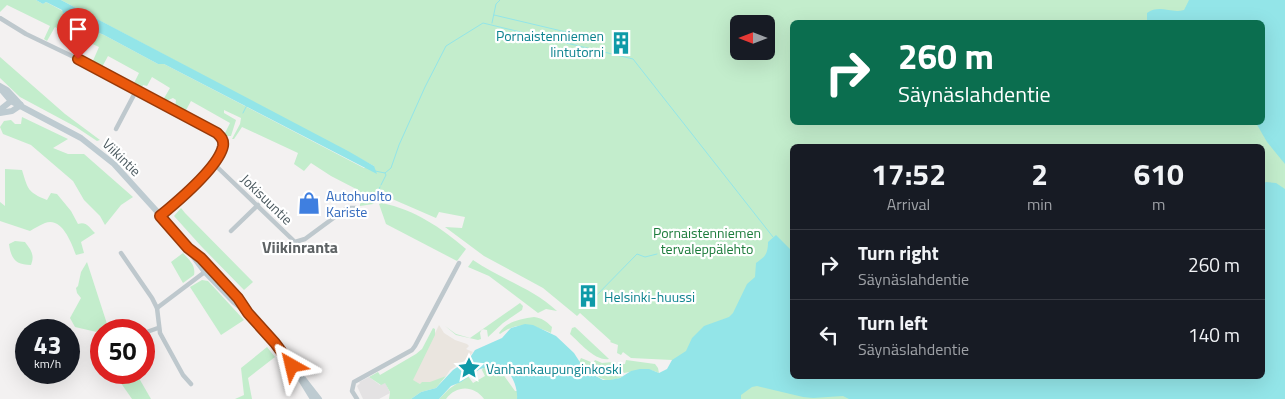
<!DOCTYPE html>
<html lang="en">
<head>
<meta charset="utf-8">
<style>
	body { margin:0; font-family:"Titillium Web",sans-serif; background:#242831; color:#f1f3f6; height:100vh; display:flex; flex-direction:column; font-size:19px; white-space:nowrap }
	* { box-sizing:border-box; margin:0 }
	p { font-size:16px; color:#9ea1a6 }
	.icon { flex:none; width:28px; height:28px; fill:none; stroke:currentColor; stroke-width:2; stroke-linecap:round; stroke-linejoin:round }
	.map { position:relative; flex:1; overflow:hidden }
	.side { position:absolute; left:790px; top:144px; width:475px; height:235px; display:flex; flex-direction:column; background:#171b24; border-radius:8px; box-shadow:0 5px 20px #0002 }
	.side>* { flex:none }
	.hud { position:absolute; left:790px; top:20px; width:475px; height:105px; border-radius:8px; box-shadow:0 5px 20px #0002; background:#0b6e4f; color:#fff; overflow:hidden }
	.needle { width:32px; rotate:270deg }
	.controls { position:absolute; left:730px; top:15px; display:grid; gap:10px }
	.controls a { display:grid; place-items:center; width:45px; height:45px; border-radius:8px; background:#171b24; box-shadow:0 5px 20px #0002; font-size:25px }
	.speed { position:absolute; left:15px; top:319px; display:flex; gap:10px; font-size:25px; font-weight:700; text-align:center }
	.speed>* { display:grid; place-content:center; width:65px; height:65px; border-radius:50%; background:#171b24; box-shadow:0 5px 20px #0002; line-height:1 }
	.speed small { font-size:12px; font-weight:400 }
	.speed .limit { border:8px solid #d22; background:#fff; color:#111 }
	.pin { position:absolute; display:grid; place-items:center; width:42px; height:42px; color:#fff; margin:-51px -21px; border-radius:50% 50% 50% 0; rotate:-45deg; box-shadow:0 0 5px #0007 }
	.pin .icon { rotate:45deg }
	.me { position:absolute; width:55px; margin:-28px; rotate:323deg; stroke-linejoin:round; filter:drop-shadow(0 0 4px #0008) }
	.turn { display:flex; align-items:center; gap:18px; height:105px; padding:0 25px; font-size:22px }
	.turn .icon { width:65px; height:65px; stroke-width:2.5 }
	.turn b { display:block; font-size:35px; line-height:42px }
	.eta { display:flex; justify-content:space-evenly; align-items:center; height:85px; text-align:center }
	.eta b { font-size:30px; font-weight:700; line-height:35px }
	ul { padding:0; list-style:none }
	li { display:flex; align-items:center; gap:15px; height:70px; padding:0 25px; border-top:1px solid #363941 }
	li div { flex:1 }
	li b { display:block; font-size:19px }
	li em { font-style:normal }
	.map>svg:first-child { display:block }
	.commercial { fill:#eae5df }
	.education { fill:#e4e2e3 }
	.green { fill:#c3edcc; fill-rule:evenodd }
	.water { fill:#93e5e8 }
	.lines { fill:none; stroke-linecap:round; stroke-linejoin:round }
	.stream { stroke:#93e5e8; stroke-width:1 }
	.street { stroke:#bec8cd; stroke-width:4.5 }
	.secondary { stroke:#becbd1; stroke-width:6 }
	.route-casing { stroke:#983908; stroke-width:12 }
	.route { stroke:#ea580c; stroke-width:9 }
	.labels { text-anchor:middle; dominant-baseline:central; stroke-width:4.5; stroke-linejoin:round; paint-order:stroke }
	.culture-label { font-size:14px; fill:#0d838f; stroke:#fff; text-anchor:start }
	.street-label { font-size:14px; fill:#4a585e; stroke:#fff }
	.shop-label { font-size:14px; fill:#366cbe; stroke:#fff; text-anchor:start }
	.park-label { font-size:14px; fill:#1d7c3c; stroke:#fff }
	.quarter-label { font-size:16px; font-weight:bold; fill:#5e6365; stroke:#fff }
</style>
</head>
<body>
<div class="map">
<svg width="1285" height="399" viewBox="0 0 1285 399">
	<rect width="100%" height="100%" fill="#f3f1f1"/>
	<path class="commercial" d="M439 325 444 333 455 340 467 344 469 346 466 349 473 352 467 359 450 370 446 376 433 382 420 384 412 380Z"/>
	<path class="education" d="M369 377 380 385 385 382 390 393 379 399H363L357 386 360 383 359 382Z"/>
	<g class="green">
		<path d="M0 0H36L43 4 46 2 74 17 71 22 104 35 158 64H164L364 168 374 166 61 0H1285V196L1263 194 1262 146H792V262L770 284 674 366 672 360 631 358 623 352 621 355 617 353 618 345 610 342 611 341 580 313 577 316 543 288 484 256 445 227 462 228 465 217 439 212 436 218 383 195H378L373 204 360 206V191L331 176 311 163 304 171 294 164 298 153 242 127 234 139H232L240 124 241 118 224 110V113L236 120 231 136H226L225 133 230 123 191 101 185 112 175 107 176 100 173 98 166 101 163 100 170 88 152 77 147 86 143 85 141 89 133 85 139 73 108 56 101 69 93 65 92 63 99 47 86 41 85 43 55 27 47 41 44 39 50 26 7 5 0 12ZM792 22H1262V122H792ZM739 24H766V51H739Z"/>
		<path d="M0 57 65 114 100 140 97 141 76 127 20 97 0 78Z"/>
		<path d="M22 117 68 139 53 148 68 154H84L133 197 121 205 105 225 100 216 84 200 73 181 31 145 3 134 0 127 4 121 11 120 15 124H21Z"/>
		<path d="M5 169 22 170C28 189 27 192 47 200L51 193 57 194 71 211 78 224C86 221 89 227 95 233L81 242 84 253 76 255C71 242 62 217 45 223 40 225 35 228 30 231L0 221V202L5 206Z"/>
		<path d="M382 203C415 210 440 227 466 249L457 261 386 224 379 204Z"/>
		<path d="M181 208 185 213 253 282 244 290 201 246 174 216Z"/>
		<path d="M15 241 25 242C31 250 35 255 31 265 16 265 11 259 9 244Z"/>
		<path d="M183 253C189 260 196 265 194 275L183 283 171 262Z"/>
		<path d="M473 260C500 279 533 288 557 311L546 309 538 313 489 276 468 267Z"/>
		<path d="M87 262 109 330H101V333L75 327 70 318 81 298 77 293 76 288 78 286 81 272Z"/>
		<path d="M202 280 208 281 244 320 221 335 190 287Z"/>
		<path d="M520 303 523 306 522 310 503 323 488 337 487 330 482 329 480 333 481 339 478 340 456 335 445 326 456 334 470 338Z"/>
		<path d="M534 317C542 318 546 321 552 327L551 333C533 325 518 321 500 334L499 333C507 321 521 319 534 317Z"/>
		<path d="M575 327 608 358 609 359C596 362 579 342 570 334L572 328Z"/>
		<path d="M433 328 435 329V335L413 380 420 384 422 382H430L446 376 436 388 421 392 411 399H389L390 392 385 383 381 385 369 377 378 372 380 375 416 354 422 349Z"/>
		<path d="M267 347 275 357 248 378 252 399H235L244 395 241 368Z"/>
		<path d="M581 358 591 362V367L595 360 602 363 613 362 622 377C606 383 605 380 591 373 585 370 582 368 579 362Z"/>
		<path d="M626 360 655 364 658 368 659 373C647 367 636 371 624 373L618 364H625Z"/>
		<path d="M488 366H497L515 391H518L517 399H484C474 385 456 385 446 399H439L449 389 468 376 473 383 485 376 482 370 483 368Z"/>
		<path d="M114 373H136L151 399H132Z"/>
		<path d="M792 376 876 399H734L753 384Z"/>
	</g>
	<g class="water">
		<path d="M36 0H61L348 151 374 166 377 174 164 64H158L104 35 71 21 74 17 64 15 62 10 46 2 43 4Z"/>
		<path d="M1189 0H1285V164L1267 142 1256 123 1262 122V22H1147V13C1160 4 1171 14 1184 10Z"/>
		<path d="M1266 182 1276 183 1285 189V399H849L843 396 813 398 803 397 757 386 752 387 741 395V399H517C518 386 511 371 499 364L480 369 461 382 451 386 439 399H411L421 392 436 388 453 370 469 359 475 350 502 338 511 328 525 324 533 325 556 336 574 353 585 370 603 380H610L620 378 631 371 640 369H649L659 373 667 369 672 360 686 351 692 338 704 326 729 317 733 313 747 284 755 277 756 263C765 257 768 254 768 242L776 235 792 251V376H1262V184Z"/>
	</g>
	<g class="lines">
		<g class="stream">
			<path d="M494 15 566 32"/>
			<path d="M492 23 496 4 500 0"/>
			<path d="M243 113 247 105"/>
			<path d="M375 171 385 173 391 168 399 145 425 87 446 46 483 23 633 59 773 237"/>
			<path d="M381 185 386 175 385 173"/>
			<path d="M377 193 380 187"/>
			<path d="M591 301 637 254 645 257 657 254"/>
		</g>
		<g class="street">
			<path d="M0 18 26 34 78 59 217 133C220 136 223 138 223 142 225 161 175 204 161 216"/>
			<path d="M116 129 136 91"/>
			<path d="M214 164 295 242 305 239 347 208H356"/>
			<path d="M231 231 258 205"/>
			<path d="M121 253 152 298 157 308 160 333 183 375 191 384"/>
			<path d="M157 308 206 271"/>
			<path d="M144 333 158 328"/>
			<path d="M357 399 352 391 354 382 412 350 415 346 459 263"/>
		</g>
		<g class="secondary">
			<path d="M0 86 7 90 20 104"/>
			<path d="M0 88 11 101 81 138 114 164 172 228 205 272 234 302 248 313 275 343 292 365 313 399"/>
			<path d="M0 110 11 101"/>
			<path d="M0 113 12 111 21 105"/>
			<path d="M192 251C210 265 233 288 245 308"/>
			<path d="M301 376 319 399"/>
		</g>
	</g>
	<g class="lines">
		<defs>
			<path id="route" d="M78 59 217 133C221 137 224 140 223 146 219 167 177 202 160 216L188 248 201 258 238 298 248 313 275 343 292 366"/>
		</defs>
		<use href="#route" class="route-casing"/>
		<use href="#route" class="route"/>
	</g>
	<defs>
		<symbol id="building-bare" viewBox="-9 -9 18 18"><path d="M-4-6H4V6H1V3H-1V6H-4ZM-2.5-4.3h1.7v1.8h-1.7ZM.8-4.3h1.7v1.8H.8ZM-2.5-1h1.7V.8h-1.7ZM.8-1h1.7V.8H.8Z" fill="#0f9aa8" stroke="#fff" stroke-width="2.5" paint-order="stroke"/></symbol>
		<symbol id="shop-bare" viewBox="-9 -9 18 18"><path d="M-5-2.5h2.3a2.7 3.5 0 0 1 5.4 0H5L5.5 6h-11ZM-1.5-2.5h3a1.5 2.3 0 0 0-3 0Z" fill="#3f7fe0" stroke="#fff" stroke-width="2.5" paint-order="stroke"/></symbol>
		<symbol id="sight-bare" viewBox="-9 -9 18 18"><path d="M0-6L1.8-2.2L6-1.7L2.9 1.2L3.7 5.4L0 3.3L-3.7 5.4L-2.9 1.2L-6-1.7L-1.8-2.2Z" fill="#0f9aa8" stroke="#fff" stroke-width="2.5" paint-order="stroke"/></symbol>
	</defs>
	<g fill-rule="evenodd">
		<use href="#building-bare" x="605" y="27" width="32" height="32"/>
		<use href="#shop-bare" x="293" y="187" width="32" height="32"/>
		<use href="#building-bare" x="572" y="280" width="32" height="32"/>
		<use href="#sight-bare" x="453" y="352" width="32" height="32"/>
	</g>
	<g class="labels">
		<g class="culture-label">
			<text x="604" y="35" text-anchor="end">Pornaistenniemen<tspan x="604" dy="16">lintutorni</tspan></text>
			<text x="604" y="296">Helsinki-huussi</text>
			<text x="486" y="368">Vanhankaupunginkoski</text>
		</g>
		<g class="street-label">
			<text transform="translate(122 157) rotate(44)">Viikintie</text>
			<text transform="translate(267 199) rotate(44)">Jokisuuntie</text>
		</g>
		<g class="shop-label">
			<text x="326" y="195">Autohuolto<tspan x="326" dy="16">Kariste</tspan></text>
		</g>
		<g class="park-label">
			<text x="707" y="232">Pornaistenniemen<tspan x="707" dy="16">tervaleppälehto</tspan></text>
		</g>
		<g class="quarter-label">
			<text x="300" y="247">Viikinranta</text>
		</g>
	</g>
</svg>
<div class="controls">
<a><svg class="needle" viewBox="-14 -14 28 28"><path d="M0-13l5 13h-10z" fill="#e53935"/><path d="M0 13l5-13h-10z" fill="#9ea1a6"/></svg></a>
</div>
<div class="speed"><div>43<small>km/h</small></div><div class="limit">50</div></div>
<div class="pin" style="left:78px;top:59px;background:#d93025"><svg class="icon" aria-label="arrive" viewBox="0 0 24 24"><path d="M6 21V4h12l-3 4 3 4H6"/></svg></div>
<svg class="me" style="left:292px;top:366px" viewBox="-20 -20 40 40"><path d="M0-17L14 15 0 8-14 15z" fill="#ea580c" stroke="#fff" stroke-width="4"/></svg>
<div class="hud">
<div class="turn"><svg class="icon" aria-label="right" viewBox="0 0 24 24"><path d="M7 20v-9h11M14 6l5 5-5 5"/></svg><div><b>260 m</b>Säynäslahdentie</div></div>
</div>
<section class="side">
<div class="eta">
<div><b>17:52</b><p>Arrival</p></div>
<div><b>2</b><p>min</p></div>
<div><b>610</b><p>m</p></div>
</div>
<ul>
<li><svg class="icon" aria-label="right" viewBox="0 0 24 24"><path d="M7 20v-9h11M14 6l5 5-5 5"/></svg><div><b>Turn right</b><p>Säynäslahdentie</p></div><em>260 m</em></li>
<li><svg class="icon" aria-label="left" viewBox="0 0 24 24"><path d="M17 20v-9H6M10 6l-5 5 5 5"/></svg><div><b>Turn left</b><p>Säynäslahdentie</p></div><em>140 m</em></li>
</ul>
</section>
</div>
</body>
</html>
